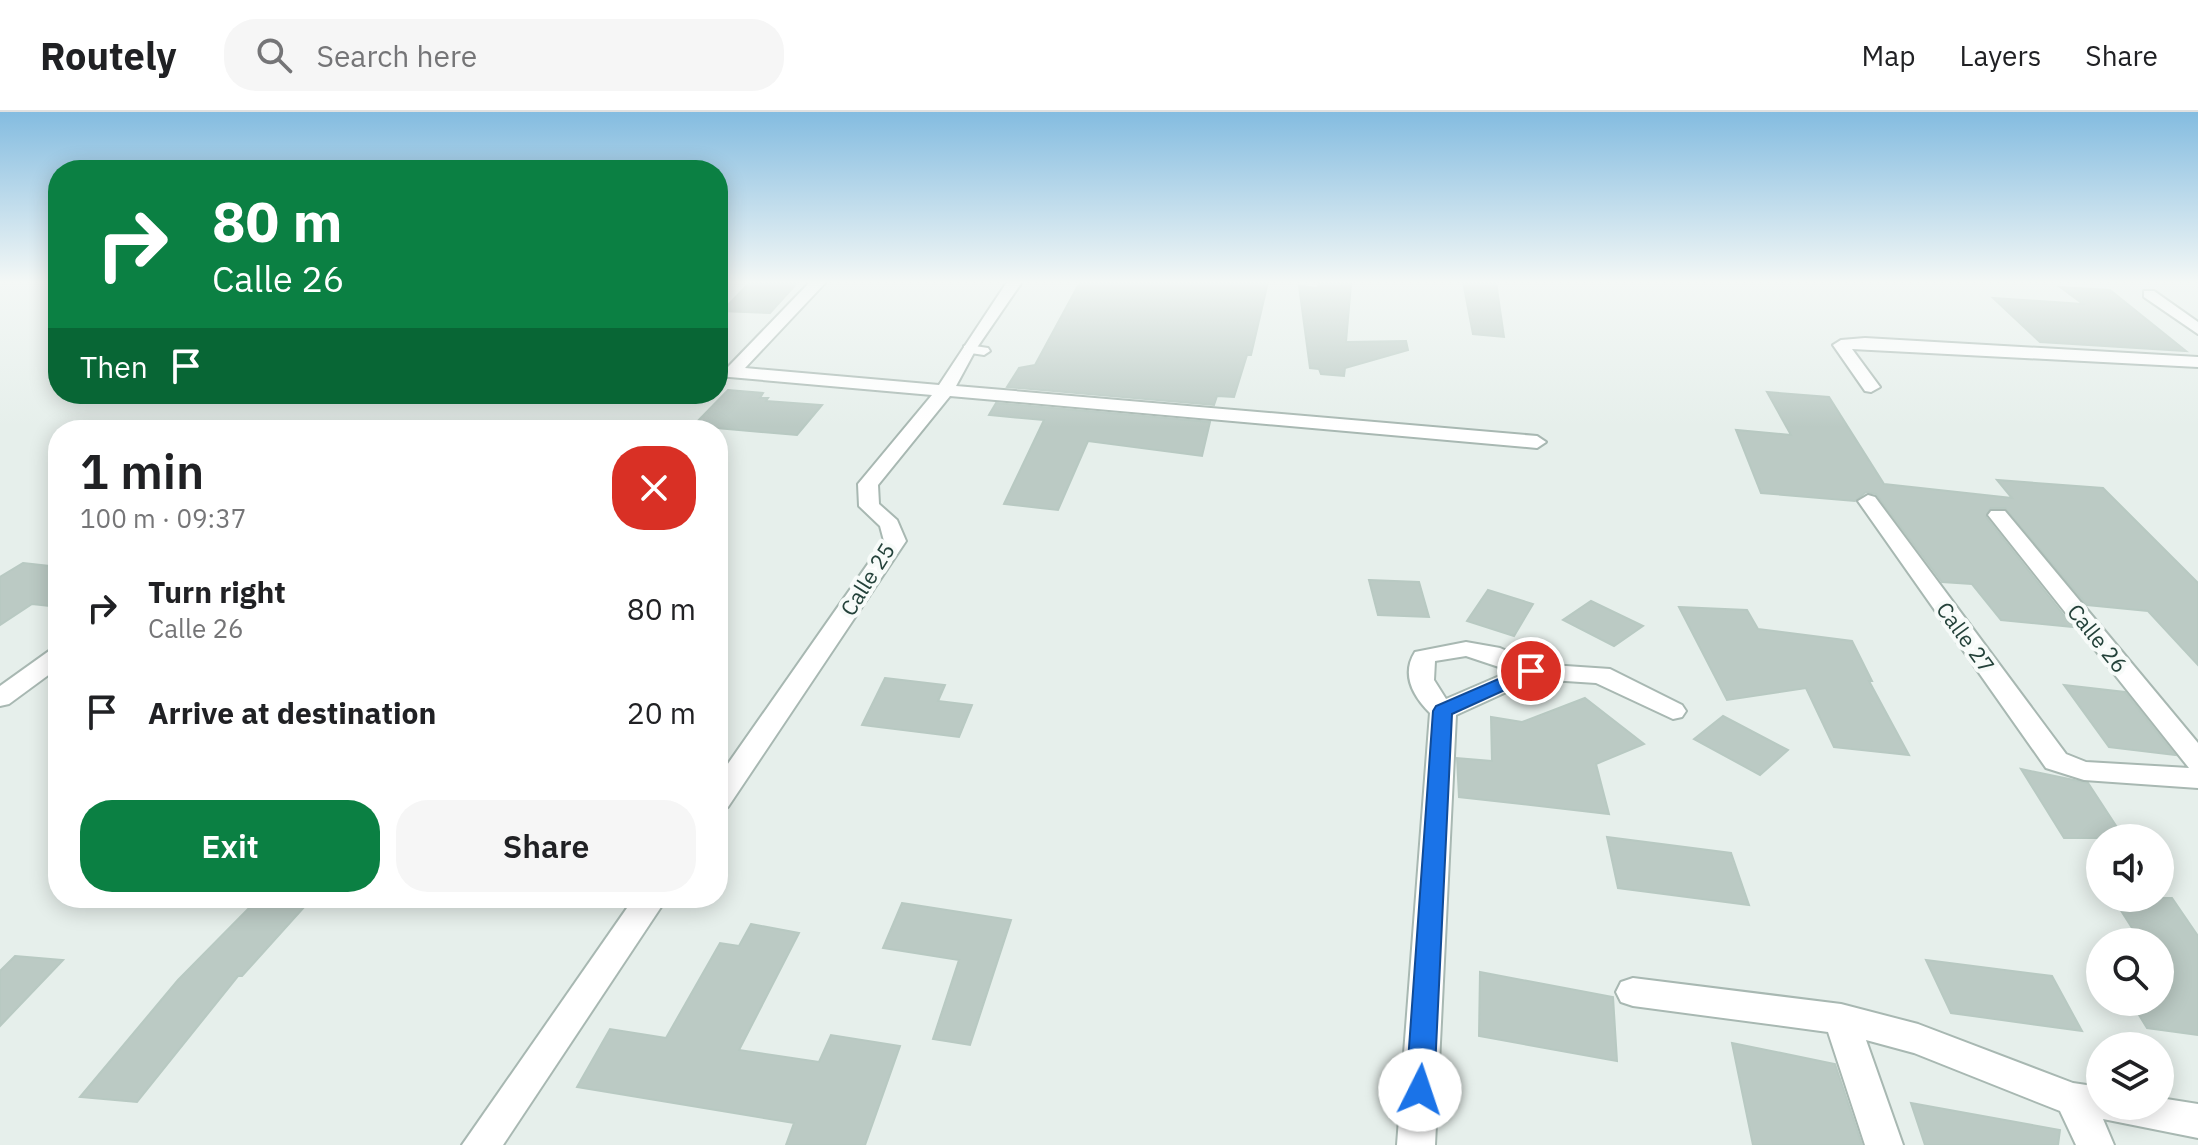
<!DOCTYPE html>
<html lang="en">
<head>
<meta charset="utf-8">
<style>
	body { margin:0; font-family:"IBM Plex Sans",sans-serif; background:#f6f6f6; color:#202124; height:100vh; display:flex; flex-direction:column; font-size:30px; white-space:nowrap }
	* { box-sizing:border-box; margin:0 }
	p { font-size:26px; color:#757577 }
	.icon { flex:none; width:44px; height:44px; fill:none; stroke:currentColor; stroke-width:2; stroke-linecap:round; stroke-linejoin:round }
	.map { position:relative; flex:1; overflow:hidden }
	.panel { position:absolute; left:48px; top:308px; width:680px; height:488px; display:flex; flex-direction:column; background:#fff; border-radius:32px; box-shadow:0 4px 20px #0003 }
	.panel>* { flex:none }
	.banner { position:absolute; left:48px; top:48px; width:680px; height:244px; border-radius:32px; box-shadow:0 4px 20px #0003; background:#0b8043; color:#fff; overflow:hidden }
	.controls { position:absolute; left:2086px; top:712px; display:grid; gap:16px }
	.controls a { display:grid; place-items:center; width:88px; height:88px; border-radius:50%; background:#fff; box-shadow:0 4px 20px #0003; font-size:40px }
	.pin { position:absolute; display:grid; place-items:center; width:68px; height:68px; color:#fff; margin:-34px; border:4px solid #fff; border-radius:50%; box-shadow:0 2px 8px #0007 }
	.me { position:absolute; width:88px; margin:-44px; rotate:4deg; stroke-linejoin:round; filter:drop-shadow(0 0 6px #0008) }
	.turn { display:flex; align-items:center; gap:28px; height:168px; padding:0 32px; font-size:36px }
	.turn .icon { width:104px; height:104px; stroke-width:2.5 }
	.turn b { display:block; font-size:56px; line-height:68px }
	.then { display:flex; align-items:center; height:76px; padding:0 32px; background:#0003; gap:16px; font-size:30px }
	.round { display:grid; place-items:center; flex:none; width:84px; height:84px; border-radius:32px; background:#f6f6f6 }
	.headline { display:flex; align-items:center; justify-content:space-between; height:136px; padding:0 32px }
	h1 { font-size:48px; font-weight:600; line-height:60px }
	.primary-button { display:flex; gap:16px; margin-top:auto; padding:16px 32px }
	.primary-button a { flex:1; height:92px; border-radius:32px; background:#0b8043; color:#fff; font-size:32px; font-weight:600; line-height:92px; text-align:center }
	.primary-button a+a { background:#f6f6f6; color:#202124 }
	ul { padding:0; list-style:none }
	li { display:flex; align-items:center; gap:24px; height:104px; padding:0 32px }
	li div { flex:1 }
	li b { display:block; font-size:30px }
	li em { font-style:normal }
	header { display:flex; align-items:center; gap:48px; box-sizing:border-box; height:112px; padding:0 40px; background:#fff; border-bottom:2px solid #e0e0e0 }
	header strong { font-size:38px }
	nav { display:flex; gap:44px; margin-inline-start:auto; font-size:28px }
	.search { width:560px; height:72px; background:#f6f6f6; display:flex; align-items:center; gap:20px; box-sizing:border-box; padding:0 28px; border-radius:32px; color:#757577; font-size:30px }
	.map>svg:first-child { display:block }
	.building { fill:#bbcac4; stroke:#b8c9c2; stroke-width:2 }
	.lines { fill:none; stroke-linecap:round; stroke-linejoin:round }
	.service-casing { stroke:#a8b8b2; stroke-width:4 }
	.minor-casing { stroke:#a8b8b2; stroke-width:4 }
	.service { fill:#fff; fill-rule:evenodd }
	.minor { fill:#fff; fill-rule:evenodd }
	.route { fill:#1a73e8; stroke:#114b97; stroke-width:2 }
	.labels { text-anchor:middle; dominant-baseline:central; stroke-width:8; stroke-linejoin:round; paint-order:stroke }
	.street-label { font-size:22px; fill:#24423a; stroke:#f7fbf9 }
</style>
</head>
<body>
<header>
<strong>Routely</strong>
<div class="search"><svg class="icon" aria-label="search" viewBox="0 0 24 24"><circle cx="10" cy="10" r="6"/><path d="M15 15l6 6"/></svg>Search here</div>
<nav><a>Map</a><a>Layers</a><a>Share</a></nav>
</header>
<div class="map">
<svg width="2198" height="1033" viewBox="0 0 2198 1033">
	<rect width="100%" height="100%" fill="#e6efeb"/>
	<g class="building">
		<path d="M750 170H798L770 201 722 199Z"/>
		<path d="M1080 170H1268L1251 243H1247L1234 285 1217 284 1214 293 1007 275 1019 256 1035 253Z"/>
		<path d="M1319 170 1351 172 1346 230 1406 229 1408 238 1345 256 1344 264 1321 262 1319 257 1310 256 1299 174 1318 176Z"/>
		<path d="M1463 170H1496L1504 225 1473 222Z"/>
		<path d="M2060 175 2110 178 2186 239 2040 230 1993 186 2083 192Z"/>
		<path d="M728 278 763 281 760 286H768L766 289 822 293 797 323 693 314Z"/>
		<path d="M1767 280 1829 285 1884 372 2012 386 1997 368 2103 376 2198 471V553L2148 499 2087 493 2005 396H1991L1986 405 2073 515 2001 508 1972 472 1942 470 1876 382 1866 380 1855 389 1761 381 1736 318 1791 323Z"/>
		<path d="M996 291 1210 310 1202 344 1088 329 1058 398 1004 392 1044 308 989 303Z"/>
		<path d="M23 451 58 455V495L32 492 0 513V465Z"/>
		<path d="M1369 468 1419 470 1429 505 1378 503Z"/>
		<path d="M1488 478 1533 492 1514 524 1467 509Z"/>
		<path d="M1591 489 1643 514 1614 534 1563 508Z"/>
		<path d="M1679 495 1747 498 1758 517 1852 529 1872 569H1869L1909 643 1834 635 1806 576 1727 588Z"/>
		<path d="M885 566 945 573 938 589 972 593 959 625 862 613Z"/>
		<path d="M2064 573 2125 580 2175 643 2109 635Z"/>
		<path d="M1585 586 1644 632 1596 652 1609 702 1459 685 1457 646 1492 649 1491 605 1522 610Z"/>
		<path d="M1723 604 1788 638 1760 663 1694 627Z"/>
		<path d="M2021 657 2088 671 2124 726H2064Z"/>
		<path d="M1607 725 1731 741 1749 793 1618 776Z"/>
		<path d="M259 786 306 793 242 864H238L137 990 80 985 178 868Z"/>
		<path d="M2113 786H2172L2198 824V923L2147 916 2131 890H2160V830H2141Z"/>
		<path d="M902 791 1011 808 970 933 933 927 959 848 883 836Z"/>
		<path d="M751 812 799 821 739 938 819 950 831 923 900 934 865 1033H786L794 1011 577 975 610 917 666 926 720 831 739 834Z"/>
		<path d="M15 844 63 848 0 914V859Z"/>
		<path d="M1926 848 2052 864 2082 919 1951 901Z"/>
		<path d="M1480 860 1613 885 1617 949 1479 924Z"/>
		<path d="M1732 931 1835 952 1862 1033H1753Z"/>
		<path d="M1911 991 2060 1018 2058 1033H1925Z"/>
	</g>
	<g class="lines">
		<defs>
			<path id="service" d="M968 233 988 236 990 239 984 243 964 240V234Z"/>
			<g id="minor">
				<path d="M810 170H826L745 256 939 273 1007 170H1022L976 237 956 274 1537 324 1546 330 1537 336 950 284 878 373 879 392 897 408 906 429 728 695 718 698V666L884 429 880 414 859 394 858 372 932 283 718 264V254L728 255Z"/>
				<path d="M2144 179H2154L2198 210V222L2144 185Z"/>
				<path d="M1865 226 2198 245V255L1852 237 1880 275 1871 280 1865 279 1833 233 1841 228Z"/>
				<path d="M1868 383 1875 385 2066 642 2086 650 2189 656 1988 403 1991 399H2005L2198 631V676L2084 668 2046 656 1858 389Z"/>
				<path d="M1466 530 1500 536 1536 552 1610 557 1682 593 1686 599 1682 605 1673 607 1596 571 1535 567 1456 603 1435 1033H1397L1430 601C1413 584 1401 562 1415 540ZM1466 544 1511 559 1446 587 1434 568 1435 549Z"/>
				<path d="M58 537V556L9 592 0 594V574L49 539Z"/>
				<path d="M634 786H667L503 1033H462Z"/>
				<path d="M1633 866 1841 892 1918 912 2073 971 2100 975V994H2160V986L2198 992V1026L2103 1007 2114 1033H2076L2060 999 1914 941 1866 928 1903 1033H1865L1828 920 1633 894 1621 890 1616 880 1621 870Z"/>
			</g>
		</defs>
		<use href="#service" class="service-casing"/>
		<use href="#minor" class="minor-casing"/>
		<use href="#service" class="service"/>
		<use href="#minor" class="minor"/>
	</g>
	<linearGradient id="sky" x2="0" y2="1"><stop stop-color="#84bce0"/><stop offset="0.54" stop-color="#f4f8f6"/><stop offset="1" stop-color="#f4f8f6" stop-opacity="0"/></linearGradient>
	<rect width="2198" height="315" fill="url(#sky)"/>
	<path class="route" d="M1531 553 1541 559 1538 563 1452 602 1434 978 1430 986 1420 990 1410 986 1406 978 1433 599 1436 594Z"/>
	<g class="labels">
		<g class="street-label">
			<text transform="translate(867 467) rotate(-58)">Calle 25</text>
			<text transform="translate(1966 525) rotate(54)">Calle 27</text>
			<text transform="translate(2098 526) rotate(51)">Calle 26</text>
		</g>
	</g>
</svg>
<div class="controls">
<a><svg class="icon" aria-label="sound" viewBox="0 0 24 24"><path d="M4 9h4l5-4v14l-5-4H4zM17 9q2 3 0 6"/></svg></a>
<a><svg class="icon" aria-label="search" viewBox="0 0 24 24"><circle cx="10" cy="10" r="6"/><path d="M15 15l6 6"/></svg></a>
<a><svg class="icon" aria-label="layers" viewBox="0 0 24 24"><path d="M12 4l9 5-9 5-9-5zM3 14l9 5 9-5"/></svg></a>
</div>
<div class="pin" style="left:1531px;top:559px;background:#d93025"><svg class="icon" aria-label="arrive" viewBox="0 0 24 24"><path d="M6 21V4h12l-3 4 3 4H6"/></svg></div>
<svg class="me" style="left:1420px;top:978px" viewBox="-20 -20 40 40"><circle r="19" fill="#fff"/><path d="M0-13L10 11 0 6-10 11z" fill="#1a73e8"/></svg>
<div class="banner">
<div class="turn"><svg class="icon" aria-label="right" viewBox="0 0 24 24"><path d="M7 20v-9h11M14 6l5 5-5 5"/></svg><div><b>80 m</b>Calle 26</div></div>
<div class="then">Then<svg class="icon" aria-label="arrive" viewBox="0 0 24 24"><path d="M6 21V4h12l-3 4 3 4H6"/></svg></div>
</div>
<section class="panel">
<div class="headline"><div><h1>1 min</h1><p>100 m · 09:37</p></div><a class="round" style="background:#d93025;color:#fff"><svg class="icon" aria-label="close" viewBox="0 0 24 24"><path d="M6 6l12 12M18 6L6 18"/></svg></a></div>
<ul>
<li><svg class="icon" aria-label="right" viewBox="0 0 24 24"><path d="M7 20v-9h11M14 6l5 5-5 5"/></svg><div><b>Turn right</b><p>Calle 26</p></div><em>80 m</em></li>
<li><svg class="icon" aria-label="arrive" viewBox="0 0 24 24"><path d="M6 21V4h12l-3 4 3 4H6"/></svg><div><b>Arrive at destination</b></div><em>20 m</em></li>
</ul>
<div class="primary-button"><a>Exit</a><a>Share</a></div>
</section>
</div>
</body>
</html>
